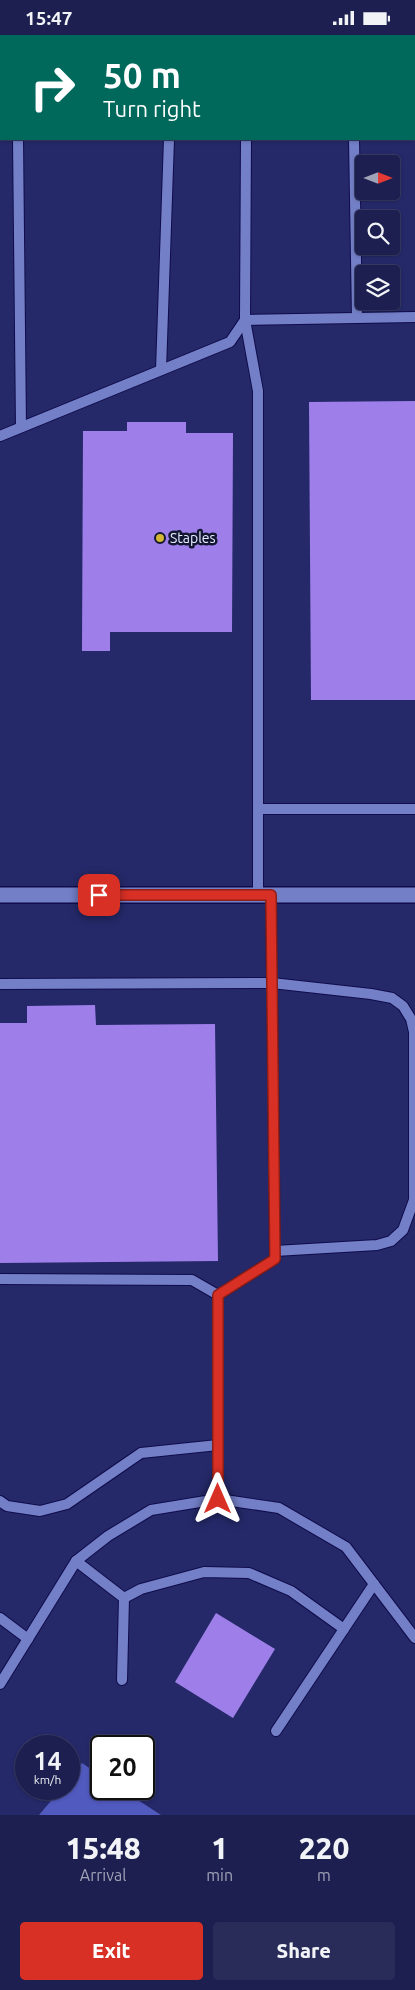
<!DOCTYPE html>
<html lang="en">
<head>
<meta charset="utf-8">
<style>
	body { margin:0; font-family:Ubuntu,sans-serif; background:#292c59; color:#f1f3f6; height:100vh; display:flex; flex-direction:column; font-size:19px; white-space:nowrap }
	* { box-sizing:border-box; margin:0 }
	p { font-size:16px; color:#a0a2b7 }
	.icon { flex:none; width:28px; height:28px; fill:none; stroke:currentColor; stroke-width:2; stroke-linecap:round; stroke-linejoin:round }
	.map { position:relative; height:1780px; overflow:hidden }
	.details { display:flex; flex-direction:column; background:#1c1f4f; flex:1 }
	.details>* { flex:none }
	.top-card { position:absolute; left:0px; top:0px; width:415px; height:105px; box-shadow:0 1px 4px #0004,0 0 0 1px #3a3d66; background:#00695c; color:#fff; overflow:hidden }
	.needle { width:32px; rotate:90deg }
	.tools { position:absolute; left:355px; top:120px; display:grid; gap:10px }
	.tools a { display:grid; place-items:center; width:45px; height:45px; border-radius:5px; background:#1c1f4f; box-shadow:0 1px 4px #0004,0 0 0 1px #3a3d66; font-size:25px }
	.speed { position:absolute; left:15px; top:1700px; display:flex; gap:10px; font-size:25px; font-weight:700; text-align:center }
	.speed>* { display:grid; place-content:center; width:65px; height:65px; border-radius:50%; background:#1c1f4f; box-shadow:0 1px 4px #0004,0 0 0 1px #3a3d66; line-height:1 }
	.speed small { font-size:12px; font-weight:400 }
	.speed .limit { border:2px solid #111; border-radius:8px; background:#fff; color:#111 }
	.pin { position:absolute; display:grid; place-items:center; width:42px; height:42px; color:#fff; margin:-21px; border-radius:10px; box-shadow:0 2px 8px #0006 }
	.me { position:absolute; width:55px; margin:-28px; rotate:0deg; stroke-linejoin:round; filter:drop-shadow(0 0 4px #0008) }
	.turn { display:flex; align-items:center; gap:18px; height:105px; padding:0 20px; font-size:22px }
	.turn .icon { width:65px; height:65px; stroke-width:2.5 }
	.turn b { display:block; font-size:35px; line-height:42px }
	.eta { display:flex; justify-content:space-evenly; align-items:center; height:85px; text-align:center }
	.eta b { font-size:30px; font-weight:800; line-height:35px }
	.button { display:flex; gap:10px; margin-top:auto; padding:10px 20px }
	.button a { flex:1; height:58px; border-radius:5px; background:#d93025; color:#fff; font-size:20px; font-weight:800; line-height:58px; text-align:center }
	.button a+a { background:#292c59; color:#f1f3f6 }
	.status { display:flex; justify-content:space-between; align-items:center; height:35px; padding:0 25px; background:#1c1f4f; direction:ltr }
	.status svg { height:14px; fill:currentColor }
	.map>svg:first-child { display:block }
	.water { fill:#515abe }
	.building { fill:#9e7fe9 }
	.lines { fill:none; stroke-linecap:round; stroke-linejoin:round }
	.lane-casing { stroke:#110c4b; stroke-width:12 }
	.street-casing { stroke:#110c4b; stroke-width:18 }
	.lane { stroke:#737fc7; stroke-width:10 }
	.street { stroke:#737fc7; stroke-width:15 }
	.route-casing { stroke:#8d1f18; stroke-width:12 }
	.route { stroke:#d93025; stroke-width:9 }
	.poi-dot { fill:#d4b635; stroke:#141733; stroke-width:2 }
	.labels { text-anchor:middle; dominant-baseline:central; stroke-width:5; stroke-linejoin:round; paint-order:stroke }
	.poi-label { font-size:14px; fill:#ebefff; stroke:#141733; text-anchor:start }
</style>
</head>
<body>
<div class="status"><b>15:47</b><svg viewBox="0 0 49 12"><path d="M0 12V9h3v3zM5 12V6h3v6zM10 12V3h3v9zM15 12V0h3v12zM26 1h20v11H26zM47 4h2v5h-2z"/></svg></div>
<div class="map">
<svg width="415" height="1780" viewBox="0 0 415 1780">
	<rect width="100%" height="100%" fill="#252969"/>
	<path class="water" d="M82 1728 101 1741V1754H121L161 1780H39L61 1754H69V1744Z"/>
	<g class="building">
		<path d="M415 366V665H311L309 367Z"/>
		<path d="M127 387H186V398H233L232 597H110V616H82L83 396H127Z"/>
		<path d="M95 970 96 990 215 989 218 1226 0 1228V988H27V971Z"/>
		<path d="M216 1578 275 1614 233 1683 175 1647Z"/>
	</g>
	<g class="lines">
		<defs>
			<g id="lane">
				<path d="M307 0V1"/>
				<path d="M172 1 173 0"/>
				<path d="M246 1V0"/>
				<path d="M0 26H1"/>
				<path d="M414 27H415"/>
				<path d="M18 104 21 392"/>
				<path d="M246 104 245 285 415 282"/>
				<path d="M354 104 357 283"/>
				<path d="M245 285 258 356V860"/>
				<path d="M161 335 169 104"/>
				<path d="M0 401 230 307 245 285"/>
				<path d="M258 774H415"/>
				<path d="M0 949 272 948 371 959 392 963 403 971 411 984 414 997V1165L403 1195 391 1206 377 1210 275 1216"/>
				<path d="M0 1244 192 1245 218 1260"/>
				<path d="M218 1464V1260L275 1224 271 860"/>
				<path d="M0 1466 7 1471 40 1476 67 1469 141 1418 218 1410"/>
				<path d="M76 1526 124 1563"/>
				<path d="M0 1583 28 1604"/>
				<path d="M122 1645 124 1563 141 1554 204 1537 249 1538 291 1556 344 1594"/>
				<path d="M0 1649 76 1526 108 1501 151 1475 218 1464 279 1473 346 1512 415 1603"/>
				<path d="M276 1696 374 1549"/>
			</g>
			<path id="street" d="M0 860H415"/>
		</defs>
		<use href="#lane" class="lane-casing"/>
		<use href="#street" class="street-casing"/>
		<use href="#lane" class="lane"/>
		<use href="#street" class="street"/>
	</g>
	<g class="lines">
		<defs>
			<path id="route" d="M99 860H271L275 1224 218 1260V1464"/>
		</defs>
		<use href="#route" class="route-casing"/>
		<use href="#route" class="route"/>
	</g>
	<circle class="poi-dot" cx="160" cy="503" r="5"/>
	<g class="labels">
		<g class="poi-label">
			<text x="170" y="503">Staples</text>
		</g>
	</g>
</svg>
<div class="tools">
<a><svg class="needle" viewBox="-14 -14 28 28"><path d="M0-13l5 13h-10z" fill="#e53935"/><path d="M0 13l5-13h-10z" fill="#a0a2b7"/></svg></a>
<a><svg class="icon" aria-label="search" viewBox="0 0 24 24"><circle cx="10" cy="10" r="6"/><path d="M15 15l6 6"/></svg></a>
<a><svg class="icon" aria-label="layers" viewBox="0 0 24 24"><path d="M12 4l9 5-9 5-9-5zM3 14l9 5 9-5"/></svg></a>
</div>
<div class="speed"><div>14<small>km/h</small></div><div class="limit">20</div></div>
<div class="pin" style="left:99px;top:860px;background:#d93025"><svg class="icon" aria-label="arrive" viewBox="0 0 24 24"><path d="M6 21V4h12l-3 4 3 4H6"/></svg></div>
<svg class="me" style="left:218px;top:1464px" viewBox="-20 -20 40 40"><path d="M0-17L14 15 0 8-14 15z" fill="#d93025" stroke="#fff" stroke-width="4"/></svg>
<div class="top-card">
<div class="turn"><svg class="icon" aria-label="right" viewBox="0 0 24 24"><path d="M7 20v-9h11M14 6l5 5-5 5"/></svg><div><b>50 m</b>Turn right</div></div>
</div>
</div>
<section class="details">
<div class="eta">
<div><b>15:48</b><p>Arrival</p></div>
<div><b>1</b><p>min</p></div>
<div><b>220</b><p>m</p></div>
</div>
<div class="button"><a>Exit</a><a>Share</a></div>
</section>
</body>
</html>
